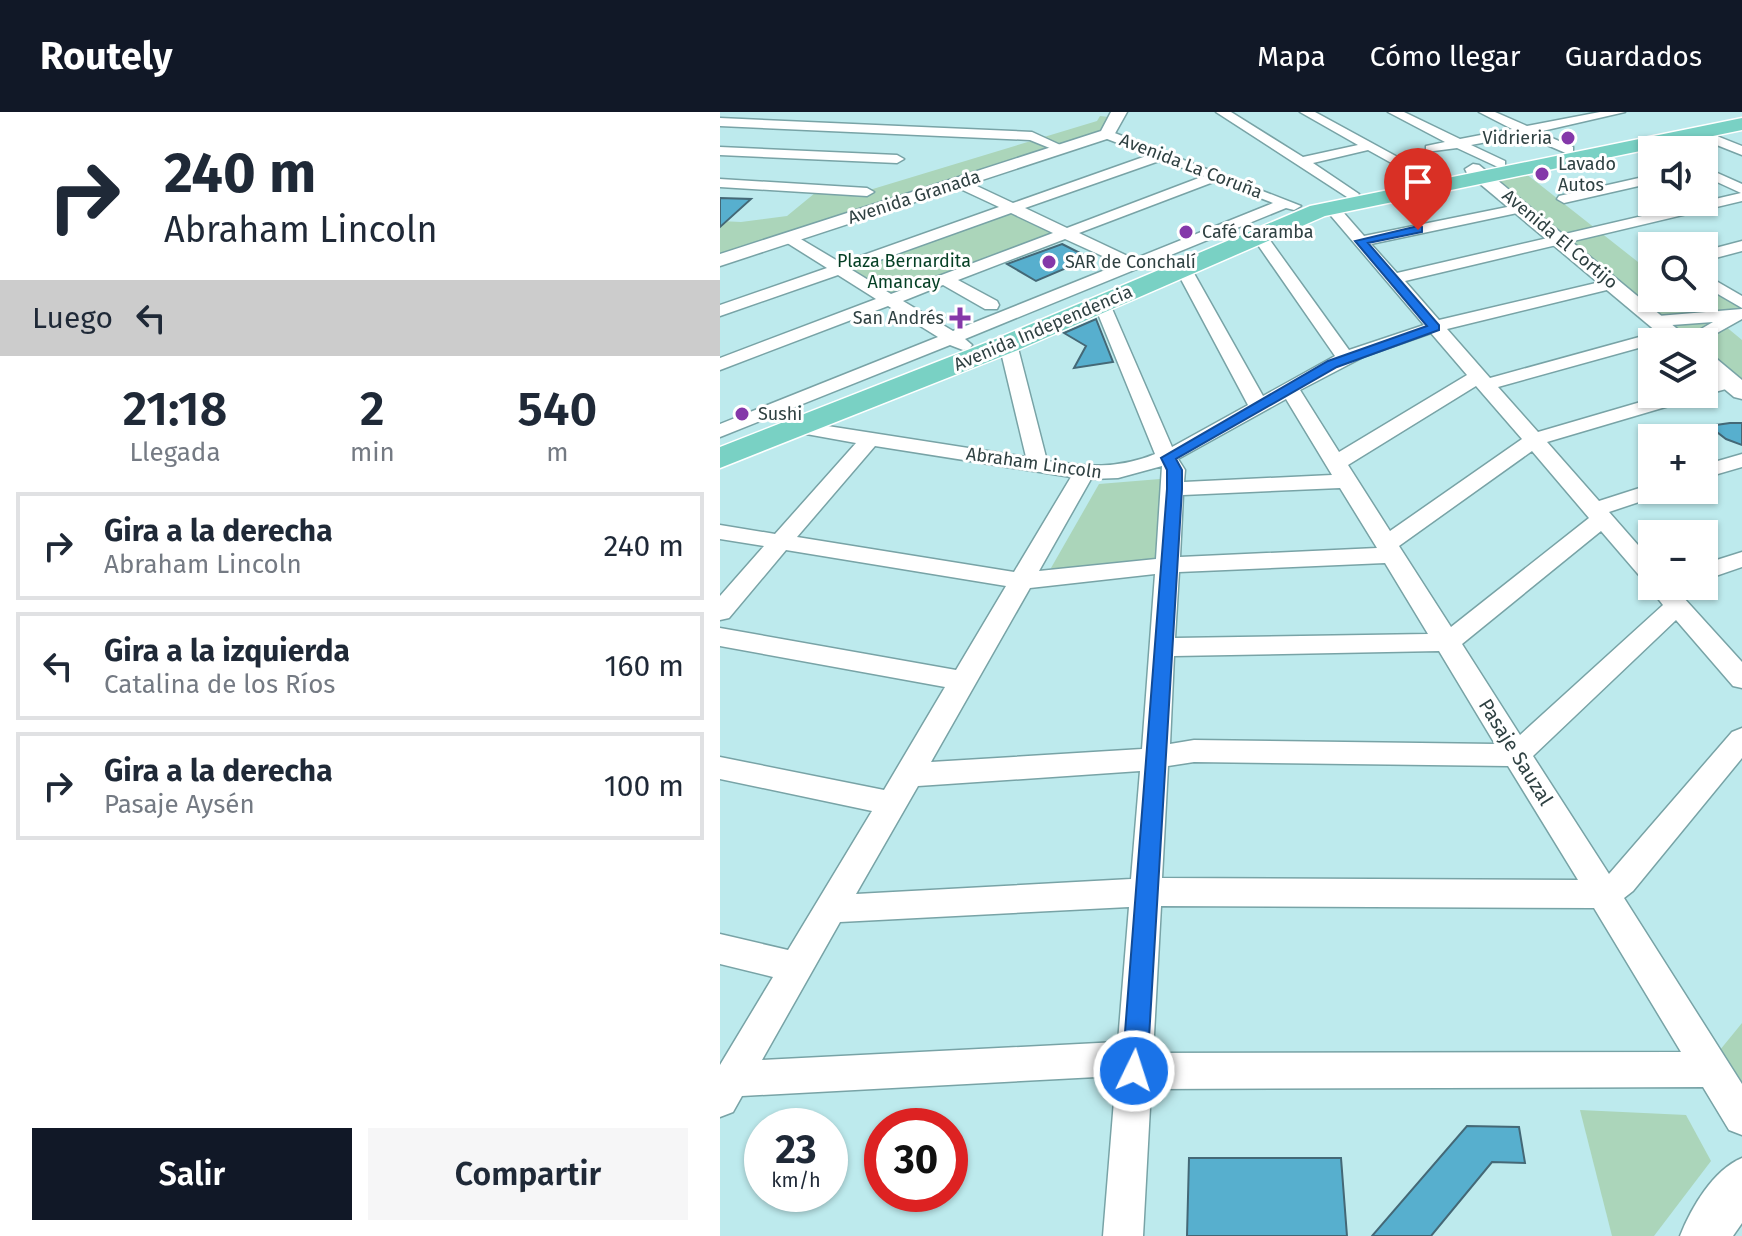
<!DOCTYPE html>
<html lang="es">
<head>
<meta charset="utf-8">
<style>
	body { margin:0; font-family:"Fira Sans",sans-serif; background:#f6f6f7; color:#1f2937; height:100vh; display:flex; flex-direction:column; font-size:30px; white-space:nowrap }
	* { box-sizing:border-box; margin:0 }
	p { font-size:26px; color:#747a83 }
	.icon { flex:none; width:44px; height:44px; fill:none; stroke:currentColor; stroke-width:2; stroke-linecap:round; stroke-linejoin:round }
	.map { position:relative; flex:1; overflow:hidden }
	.sheet { display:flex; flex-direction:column; background:#fff; width:720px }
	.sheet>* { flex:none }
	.guide { background:#fff; color:#1f2937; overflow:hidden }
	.fabs { position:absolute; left:918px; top:24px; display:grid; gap:16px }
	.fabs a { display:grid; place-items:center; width:80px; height:80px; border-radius:0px; background:#fff; box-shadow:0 2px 6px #0004; font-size:40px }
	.speed { position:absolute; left:24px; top:996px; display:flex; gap:16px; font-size:40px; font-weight:700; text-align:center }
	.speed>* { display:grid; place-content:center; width:104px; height:104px; border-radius:50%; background:#fff; box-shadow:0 2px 6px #0004; line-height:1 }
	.speed small { font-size:20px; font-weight:400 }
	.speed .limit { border:12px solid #d22; background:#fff; color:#111 }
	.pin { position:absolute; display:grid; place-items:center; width:68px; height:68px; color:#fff; margin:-82px -34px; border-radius:50% 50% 50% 0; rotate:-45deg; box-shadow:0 0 8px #0007 }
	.pin .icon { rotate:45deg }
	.me { position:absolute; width:88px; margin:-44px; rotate:4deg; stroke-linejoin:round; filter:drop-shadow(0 0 6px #0008) }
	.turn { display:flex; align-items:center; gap:28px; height:168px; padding:0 32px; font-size:36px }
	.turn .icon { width:104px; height:104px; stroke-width:2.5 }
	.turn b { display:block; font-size:56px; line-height:68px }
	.then { display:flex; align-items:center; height:76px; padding:0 32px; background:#0003; gap:16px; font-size:30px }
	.eta { display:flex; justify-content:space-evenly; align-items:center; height:136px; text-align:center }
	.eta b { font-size:48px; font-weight:600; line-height:56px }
	.primary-button { display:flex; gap:16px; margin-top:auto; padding:16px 32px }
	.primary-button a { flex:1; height:92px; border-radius:0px; background:#111827; color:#fff; font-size:32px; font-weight:600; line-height:92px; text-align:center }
	.primary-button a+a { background:#f6f6f7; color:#1f2937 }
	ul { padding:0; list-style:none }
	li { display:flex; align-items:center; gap:24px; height:108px; margin:0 16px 12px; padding:0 16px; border:4px solid #e0e1e3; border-radius:0px }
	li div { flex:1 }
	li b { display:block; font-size:30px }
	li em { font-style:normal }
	header { display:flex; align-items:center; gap:48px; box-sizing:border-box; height:112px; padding:0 40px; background:#111827; color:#fff }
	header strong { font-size:38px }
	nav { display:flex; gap:44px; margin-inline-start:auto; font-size:28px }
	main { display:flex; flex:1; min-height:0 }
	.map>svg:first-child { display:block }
	.green { fill:#abd5ba }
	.building { fill:#57afce; stroke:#446876; stroke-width:2 }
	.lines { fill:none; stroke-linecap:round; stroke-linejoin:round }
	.minor-casing { stroke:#78a3a6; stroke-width:3 }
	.tertiary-casing { stroke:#78a3a6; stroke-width:3 }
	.primary-casing { stroke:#fff; stroke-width:3 }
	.minor { fill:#fff; fill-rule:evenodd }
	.tertiary { fill:#fff; fill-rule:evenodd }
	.primary { fill:#79d1c4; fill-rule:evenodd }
	.route { fill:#1a73e8; stroke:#114b97; stroke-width:2 }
	.poi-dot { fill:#8438a9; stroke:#fff; stroke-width:3 }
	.labels { text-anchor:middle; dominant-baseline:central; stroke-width:6; stroke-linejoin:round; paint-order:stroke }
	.far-poi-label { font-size:18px; fill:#2f4142; stroke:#fff; text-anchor:start }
	.far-street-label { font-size:18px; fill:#2f4142; stroke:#fff }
	.far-park-label { font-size:18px; fill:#043f24; stroke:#fff }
	.street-label { font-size:20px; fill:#2f4142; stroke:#fff }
</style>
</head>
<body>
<header>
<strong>Routely</strong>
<nav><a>Mapa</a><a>Cómo llegar</a><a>Guardados</a></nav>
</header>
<main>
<section class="sheet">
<div class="guide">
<div class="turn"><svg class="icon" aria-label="right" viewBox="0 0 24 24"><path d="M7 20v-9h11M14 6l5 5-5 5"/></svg><div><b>240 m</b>Abraham Lincoln</div></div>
<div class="then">Luego<svg class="icon" aria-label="left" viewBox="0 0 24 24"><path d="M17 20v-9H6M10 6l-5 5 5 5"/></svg></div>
</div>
<div class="eta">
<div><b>21:18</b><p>Llegada</p></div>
<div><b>2</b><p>min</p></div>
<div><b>540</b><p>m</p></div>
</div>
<ul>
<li><svg class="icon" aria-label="right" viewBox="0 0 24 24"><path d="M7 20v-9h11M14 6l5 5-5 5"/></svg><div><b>Gira a la derecha</b><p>Abraham Lincoln</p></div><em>240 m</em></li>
<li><svg class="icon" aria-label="left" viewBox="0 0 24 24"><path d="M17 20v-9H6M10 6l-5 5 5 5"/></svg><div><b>Gira a la izquierda</b><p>Catalina de los Ríos</p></div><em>160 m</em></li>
<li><svg class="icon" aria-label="right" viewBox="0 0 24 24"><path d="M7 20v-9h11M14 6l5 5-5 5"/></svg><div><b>Gira a la derecha</b><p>Pasaje Aysén</p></div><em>100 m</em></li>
</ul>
<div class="primary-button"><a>Salir</a><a>Compartir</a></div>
</section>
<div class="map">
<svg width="1022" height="1124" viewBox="0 0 1022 1124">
	<rect width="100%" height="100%" fill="#bdeaed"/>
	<g class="green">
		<path d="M380 4 389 5 383 21 0 146V109L21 110 67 104 95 81 133 83 377 9Z"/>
		<path d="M805 61 932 161V186H984V172L1022 197 993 204 1022 228V270L984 239V230H973L781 70 782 67Z"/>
		<path d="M290 100 337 123 175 184 129 157Z"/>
		<path d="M440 367 447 371 440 451 334 459 331 456 379 372Z"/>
		<path d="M1022 911V975L1000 938Z"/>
		<path d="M860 998 966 1003 991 1049 934 1124H892Z"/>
	</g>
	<g class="building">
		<path d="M0 86 31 87 0 115Z"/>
		<path d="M342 132 370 146 316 169 287 152Z"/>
		<path d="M376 207 393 250 354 256 366 234 344 221Z"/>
		<path d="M1010 311H1022V333L1006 327 989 314Z"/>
		<path d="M747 1014 799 1015 805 1051 772 1050 711 1124H652Z"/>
		<path d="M469 1046H621L627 1124H467Z"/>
	</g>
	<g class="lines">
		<defs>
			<g id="minor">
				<path d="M496 0H511L583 45 638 33 580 0H595L716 66 704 69 648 38 593 51 639 82 637 85H627Z"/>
				<path d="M668 0H684L740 27 792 17 759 0H775L807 14 880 0H905L818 20 853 35V41L848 42 804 23 751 33 785 49V55L780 56 737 36 706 40V34L725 30Z"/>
				<path d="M0 6 312 20 349 37 342 41 310 28 0 14Z"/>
				<path d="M979 17 1022 34V43L974 24V18Z"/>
				<path d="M387 18 581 94 574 98 566 96 245 227 252 233 249 237 243 238 230 233 0 325V312L218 225 168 194 0 258V246L156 187 118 163 0 204V193L107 156 64 129V123H74L121 151 279 95 234 74V68H244L293 91 429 43 382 25 381 22ZM442 48 484 64 347 116 305 96ZM496 69 553 91 414 147 359 121ZM291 101 333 121 171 182 132 158ZM345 127 400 152 233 219 183 189 223 173 265 197H277L279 193 277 189 238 168Z"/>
				<path d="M0 35 177 43 184 47 177 51 0 43Z"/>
				<path d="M984 55 1022 72V89L685 169 719 208 893 167 899 169 901 172 899 175 727 217 770 266 952 216 961 221 958 225 778 275 818 320 948 282H979L976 286 827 330 879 389 932 372V378H943L940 383 889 400 932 449V472L924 469 881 419 742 532 800 623 943 493 933 480 937 474H953L1022 550V576L1013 574 956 508 813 644 889 762 1012 620 1022 616V646L913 779 904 786 1022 972V1023L1009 1018 983 975 431 977 423 1124H383L396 964 22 984 13 1000 0 1005V953L53 865 0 852V822L68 838 152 699 0 667V645L164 678 225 575 0 534V516L236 558 286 474 66 438 9 506 0 508V484L44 434 0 427V413L55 422 136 331 75 320 72 316 75 312 82 310 306 345 279 232 288 227 297 232 327 349C365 355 399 357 435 342L374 192 376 188H388L390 192 452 335 528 293 455 156 457 153H469L471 156 543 284 615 244 531 123 534 120H544L629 238 704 213 606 98V92H616L644 124 802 92 809 96 802 100 651 132 677 161 1021 81 984 64ZM711 221 747 263 619 340 580 278 645 244ZM756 274 802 327 670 419 628 353ZM566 287 612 363 464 370 465 358 458 347ZM155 334 351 365 294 460 77 425ZM812 339 869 406 731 515 679 434ZM442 354 436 447 319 459 371 367 398 366ZM620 376 657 436 460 445 463 383ZM665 451 708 522 455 526 459 460ZM435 462 422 637 211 650 310 476ZM719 539 775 632 474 628 450 632 454 544ZM474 650 788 654 858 768 442 766 448 654ZM420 659 411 767 136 782 198 674ZM441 794 874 796 961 940 433 941ZM409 795 398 930 42 948 120 810Z"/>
				<path d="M932 63V71L844 91 837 87 839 84Z"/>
				<path d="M0 67 147 76 154 80 147 84 0 75Z"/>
				<path d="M1022 129V139L984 149V139Z"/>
				<path d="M984 162 1022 184V196L984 174Z"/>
				<path d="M1022 197V207L981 230H959L993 210 938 214 929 209 938 204Z"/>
				<path d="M1010 264 1019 270 1017 274 984 283 981 282H984V271Z"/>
				<path d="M1022 342V355L984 366V353Z"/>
				<path d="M1022 440V455L984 468V452Z"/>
			</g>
			<g id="tertiary">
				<path d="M391 0H407L393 25 0 154V142L381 19Z"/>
				<path d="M753 52 759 53 973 230H949L747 61 745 57Z"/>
				<path d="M984 241 992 243 1022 268V287L1014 285 984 260Z"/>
				<path d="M1022 1046V1111L1013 1124H960C971 1096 993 1058 1022 1046Z"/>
			</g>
			<path id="primary" d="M1022 6V18L605 104 298 238 0 356V335L278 226 590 94Z"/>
		</defs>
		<use href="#minor" class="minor-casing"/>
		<use href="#tertiary" class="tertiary-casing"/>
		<use href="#primary" class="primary-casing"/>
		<use href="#minor" class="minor"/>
		<use href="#tertiary" class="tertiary"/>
		<use href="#primary" class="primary"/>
	</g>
	<path class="route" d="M698 114 702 115V120L648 131 719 213V218L617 255 456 347 462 358V377L427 959 423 968 414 971 406 968 402 959 447 377V358L441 346 608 249 707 214 635 129Z"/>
	<g class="poi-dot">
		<circle cx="848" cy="26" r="8"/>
		<circle cx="822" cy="62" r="8"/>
		<circle cx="466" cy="120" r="8"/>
		<circle cx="329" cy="150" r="8"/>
		<path d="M236 194h8v8h8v8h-8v8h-8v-8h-8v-8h8z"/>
		<circle cx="22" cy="302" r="8"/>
	</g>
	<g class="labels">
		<g class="far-poi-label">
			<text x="832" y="26" text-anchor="end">Vidrieria</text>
			<text x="838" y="52">Lavado<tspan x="838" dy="21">Autos</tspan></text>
			<text x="482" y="120">Café Caramba</text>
			<text x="345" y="150">SAR de Conchalí</text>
			<text x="224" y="206" text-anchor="end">San Andrés</text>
			<text x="38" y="302">Sushi</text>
		</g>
		<g class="far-street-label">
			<text transform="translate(471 54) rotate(21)">Avenida La Coruña</text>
			<text transform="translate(194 85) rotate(-18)">Avenida Granada</text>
			<text transform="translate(840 127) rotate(40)">Avenida El Cortijo</text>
			<text transform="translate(323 216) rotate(-23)">Avenida Independencia</text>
			<text transform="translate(314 351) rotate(8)">Abraham Lincoln</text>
		</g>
		<g class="far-park-label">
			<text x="184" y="149">Plaza Bernardita<tspan x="184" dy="21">Amancay</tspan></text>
		</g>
		<g class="street-label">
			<text transform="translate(796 640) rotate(58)">Pasaje Sauzal</text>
		</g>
	</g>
</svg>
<div class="fabs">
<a><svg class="icon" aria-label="sound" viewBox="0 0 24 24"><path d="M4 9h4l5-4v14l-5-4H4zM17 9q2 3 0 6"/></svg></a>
<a><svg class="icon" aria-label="search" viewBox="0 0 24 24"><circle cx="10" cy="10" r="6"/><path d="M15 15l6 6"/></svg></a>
<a><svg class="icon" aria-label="layers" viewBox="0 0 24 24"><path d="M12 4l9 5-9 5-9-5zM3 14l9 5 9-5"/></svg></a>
<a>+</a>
<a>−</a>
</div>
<div class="speed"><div>23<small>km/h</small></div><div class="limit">30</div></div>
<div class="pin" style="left:698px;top:118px;background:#d93025"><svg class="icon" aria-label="arrive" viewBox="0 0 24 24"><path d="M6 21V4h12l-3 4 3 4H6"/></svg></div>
<svg class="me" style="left:414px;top:959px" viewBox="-20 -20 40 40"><circle r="17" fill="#1a73e8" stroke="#fff" stroke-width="3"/><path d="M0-11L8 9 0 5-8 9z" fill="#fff"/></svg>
</div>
</main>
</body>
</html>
